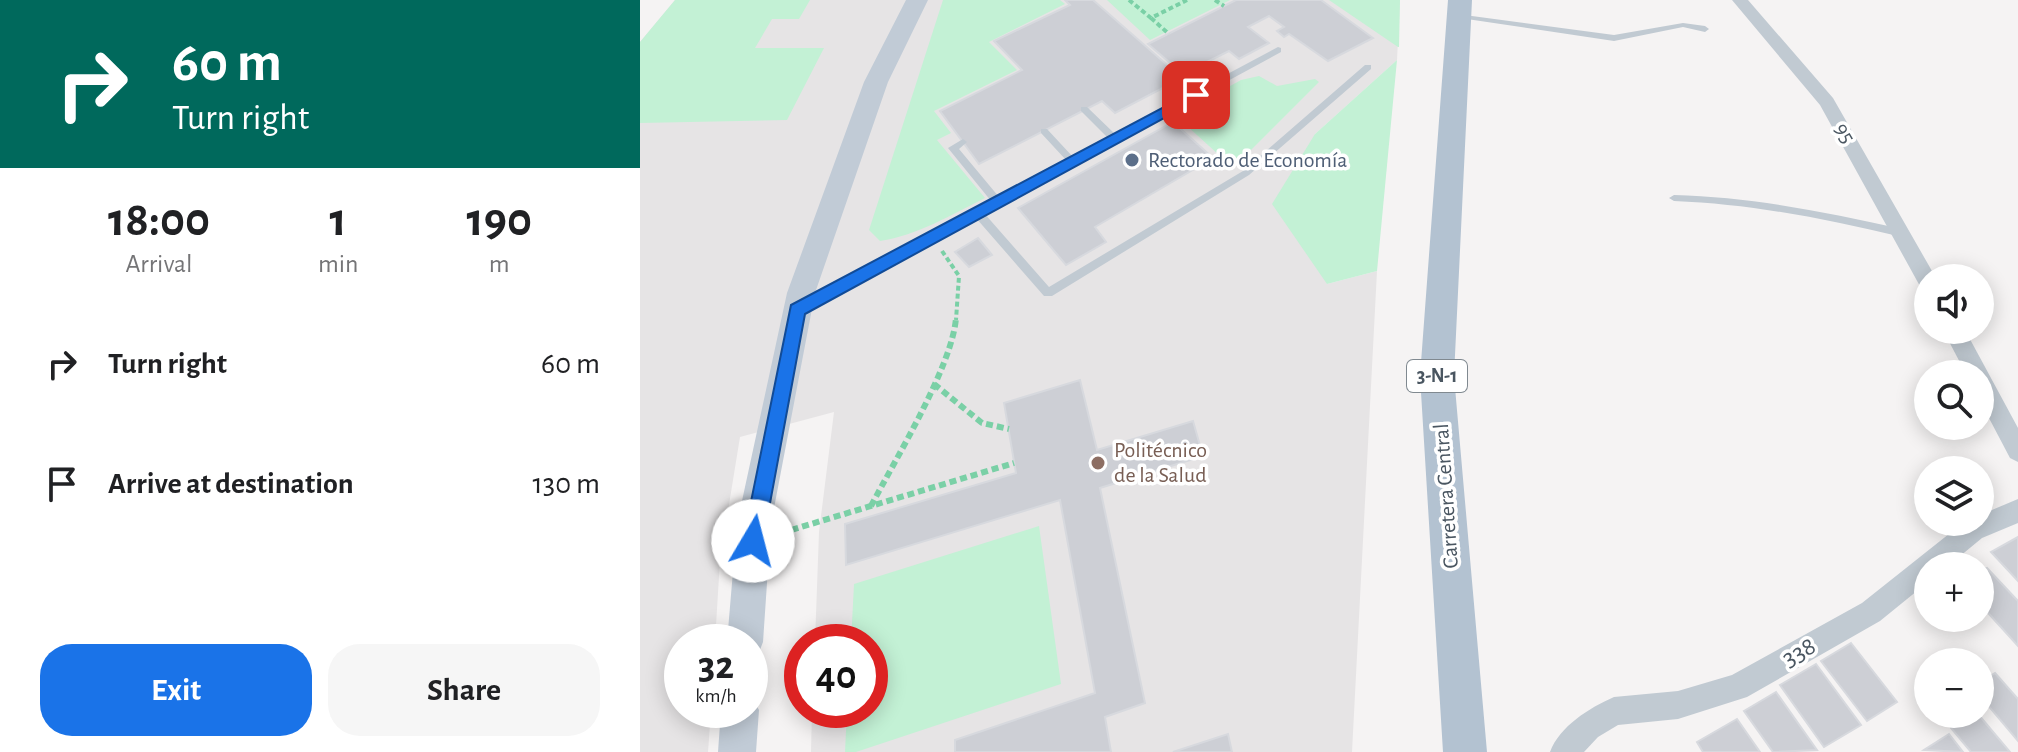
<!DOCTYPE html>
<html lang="en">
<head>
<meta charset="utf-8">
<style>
	body { margin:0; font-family:"Alegreya Sans",sans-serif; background:#f6f6f6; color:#202124; height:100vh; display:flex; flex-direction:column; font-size:30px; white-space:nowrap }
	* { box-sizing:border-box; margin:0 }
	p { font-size:26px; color:#757577 }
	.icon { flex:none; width:44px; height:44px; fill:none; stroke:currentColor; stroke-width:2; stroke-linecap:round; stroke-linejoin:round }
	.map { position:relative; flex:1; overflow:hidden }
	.panel { display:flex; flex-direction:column; background:#fff; width:640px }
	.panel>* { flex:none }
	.hud { background:#00695c; color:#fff; overflow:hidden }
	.controls { position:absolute; left:1274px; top:264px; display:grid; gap:16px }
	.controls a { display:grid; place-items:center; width:80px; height:80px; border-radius:50%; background:#fff; box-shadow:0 4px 20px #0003; font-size:40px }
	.speed { position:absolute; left:24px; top:624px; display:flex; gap:16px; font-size:40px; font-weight:700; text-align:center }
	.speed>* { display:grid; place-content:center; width:104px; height:104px; border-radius:50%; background:#fff; box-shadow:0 4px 20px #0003; line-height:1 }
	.speed small { font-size:20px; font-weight:400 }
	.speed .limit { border:12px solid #d22; background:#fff; color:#111 }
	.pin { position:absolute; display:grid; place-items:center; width:68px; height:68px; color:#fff; margin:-34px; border-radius:16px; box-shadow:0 4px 12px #0006 }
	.me { position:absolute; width:88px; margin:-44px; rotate:8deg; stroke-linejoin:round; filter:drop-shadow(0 0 6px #0008) }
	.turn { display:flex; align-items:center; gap:28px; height:168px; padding:0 40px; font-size:36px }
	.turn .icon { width:104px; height:104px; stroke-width:2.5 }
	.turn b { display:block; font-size:56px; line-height:68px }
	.eta { display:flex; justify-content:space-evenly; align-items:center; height:136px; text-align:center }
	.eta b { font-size:48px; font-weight:600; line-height:56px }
	.primary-button { display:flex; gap:16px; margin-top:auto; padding:16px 40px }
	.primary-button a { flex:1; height:92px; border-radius:32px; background:#1a73e8; color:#fff; font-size:32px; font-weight:600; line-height:92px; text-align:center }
	.primary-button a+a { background:#f6f6f6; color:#202124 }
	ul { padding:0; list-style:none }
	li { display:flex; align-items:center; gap:24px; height:120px; padding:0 40px }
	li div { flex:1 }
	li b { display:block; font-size:30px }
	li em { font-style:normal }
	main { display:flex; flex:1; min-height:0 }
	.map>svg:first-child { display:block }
	.education { fill:#e6e4e5 }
	.green { fill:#c3f1d5 }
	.building { fill:#cdcfd5; stroke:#d7d9de; stroke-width:2 }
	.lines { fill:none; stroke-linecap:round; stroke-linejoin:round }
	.path-far1 { stroke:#7ad0a6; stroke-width:4; stroke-dasharray:5 3; stroke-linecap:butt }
	.path { stroke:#7ad0a6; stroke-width:6; stroke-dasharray:7 4; stroke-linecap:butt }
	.lane { fill:#c1cad2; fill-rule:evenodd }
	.street { fill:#c1cad2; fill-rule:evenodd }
	.secondary { fill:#c1cbd6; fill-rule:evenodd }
	.primary { fill:#b3c2d1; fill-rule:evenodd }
	.route { fill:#1a73e8; stroke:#114b97; stroke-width:2 }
	.service-dot { fill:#5c6f8a; stroke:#fff; stroke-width:3 }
	.education-dot { fill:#8d6e63; stroke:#fff; stroke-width:3 }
	.labels { text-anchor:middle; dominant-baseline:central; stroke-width:7; stroke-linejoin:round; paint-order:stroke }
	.shield { fill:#fff; stroke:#808990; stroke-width:2 }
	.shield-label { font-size:20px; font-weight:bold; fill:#4a5661 }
	.street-label { font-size:22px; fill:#4a5661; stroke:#fff }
	.service-label { font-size:22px; fill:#4e5e75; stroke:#fff; text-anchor:start }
	.education-label { font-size:22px; fill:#785e54; stroke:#fff; text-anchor:start }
	.near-street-label { font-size:26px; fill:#4a5661; stroke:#fff }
</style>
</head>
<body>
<main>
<section class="panel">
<div class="hud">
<div class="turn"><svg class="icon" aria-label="right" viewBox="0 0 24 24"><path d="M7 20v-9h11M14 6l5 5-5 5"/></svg><div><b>60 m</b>Turn right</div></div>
</div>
<div class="eta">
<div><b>18:00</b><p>Arrival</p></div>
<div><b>1</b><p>min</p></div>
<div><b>190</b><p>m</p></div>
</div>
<ul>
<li><svg class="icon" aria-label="right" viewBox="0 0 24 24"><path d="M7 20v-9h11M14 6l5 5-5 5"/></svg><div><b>Turn right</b></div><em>60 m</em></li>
<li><svg class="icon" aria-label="arrive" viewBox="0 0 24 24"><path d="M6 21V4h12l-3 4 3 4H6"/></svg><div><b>Arrive at destination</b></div><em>130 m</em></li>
</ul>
<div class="primary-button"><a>Exit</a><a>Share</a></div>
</section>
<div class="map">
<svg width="1378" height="752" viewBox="0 0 1378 752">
	<rect width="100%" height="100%" fill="#f5f3f3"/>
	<path class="education" d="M35 0H760L757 60 675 134 687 284 737 271 712 752H171L172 710H230V642H175L179 532 194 412 100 437 80 560 75 642H42V710H71L68 752H0V42Z"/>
	<g class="green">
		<path d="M35 0H170L159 19H132L115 48H184L147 120 0 123V42Z"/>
		<path d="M303 0H420L425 4 349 42 377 70 294 111 311 133 297 140 345 198C311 215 278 235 240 241L229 230Z"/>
		<path d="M467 0H590L510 40Z"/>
		<path d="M689 0H760L759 47H758Z"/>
		<path d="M757 60 737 271 687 284 632 204 675 134Z"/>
		<path d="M619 76 637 86 675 79 679 82 605 156 590 165 536 116 601 80Z"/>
		<path d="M399 526 421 684 216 752H205L207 710H230V642H211L214 584Z"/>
	</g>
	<g class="building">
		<path d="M425 0H453L542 78 475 113 462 101 339 164 300 111 382 70 354 41 430 5Z"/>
		<path d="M596 0H681L733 38 688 61 649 34 644 37 637 31 644 27 629 16 608 27 629 43 599 59 589 51 543 74 508 44Z"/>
		<path d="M533 122 573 158 455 227 466 242 426 265 378 208Z"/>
		<path d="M338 238 352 255 329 267 315 252Z"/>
		<path d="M440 380 457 450 553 421 563 456 460 488 505 703 465 717 471 752H315V740L455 693 420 500 206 565 205 524 376 473 364 403Z"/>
		<path d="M1378 537V581L1351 552Z"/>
		<path d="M1347 568 1378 601V646L1340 604V571Z"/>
		<path d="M1211 643 1257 702 1227 721 1181 661Z"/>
		<path d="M1176 664 1221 725 1184 747 1140 685Z"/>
		<path d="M1355 673 1378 699V741L1340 696V682Z"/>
		<path d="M1136 692 1177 750 1133 752 1104 711Z"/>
		<path d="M1333 714H1338L1370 752H1331L1311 728Z"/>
		<path d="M1097 719 1120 752H1063L1057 742Z"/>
		<path d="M588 734 592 752H533Z"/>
		<path d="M1309 734 1323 752 1284 750Z"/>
	</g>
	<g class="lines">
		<g class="path-far1">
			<path d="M489 0 511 18 547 0"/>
			<path d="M575 0 584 6"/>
			<path d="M511 18 529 34"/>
			<path d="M302 251 319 276 316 320"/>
		</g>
		<g class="path">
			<path d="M294 384 342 423 369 429"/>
			<path d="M231 506C255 460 312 367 316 318"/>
			<path d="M141 533 374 463"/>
		</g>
		<g class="lane">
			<path d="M817 14 974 35 1043 23 1065 26 1069 29 1065 32 1043 27 974 41 820 18H817Z"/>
			<path d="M638 47 641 48V52L344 213 409 287 603 171 725 65H731V69L609 175 412 296H404L336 218 165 311H157L156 308 157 305 351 201 308 148 323 139 327 142 319 149 359 197 426 160 401 133V129H407L433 157 468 138 441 111V107H447L475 134Z"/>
			<path d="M1034 195C1112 197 1186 212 1262 229L1267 233 1262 237C1186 219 1112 204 1034 201L1029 198Z"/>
		</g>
		<g class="street">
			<path d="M1092 0H1108L1193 98 1296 278H1288V290L1281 288 1180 105Z"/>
			<path d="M1303 330H1325L1378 428V462L1370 458 1340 401V374H1326Z"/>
			<path d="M1378 499V523L1342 538 1308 566H1288V582L1240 621 1107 697 1038 719 978 725 958 737 944 752H910C920 726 949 708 974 697L1038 691 1092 675 1222 603 1324 522H1340V515Z"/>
		</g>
		<g class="secondary">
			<path d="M266 0H288L248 82 175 293 131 524 123 642 118 655 110 658V642H87L97 524 147 293 224 82Z"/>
			<path d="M110 695 119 710 116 752H78L81 710H110Z"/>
		</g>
		<path class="primary" d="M808 0H832L814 376 847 752H803L780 376Z"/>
	</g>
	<path class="route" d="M556 90 561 91V98L165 314 123 541 120 548 113 551 106 548 103 541 151 305Z"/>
	<circle class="service-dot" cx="492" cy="160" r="8"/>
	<circle class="education-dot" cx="458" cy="463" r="8"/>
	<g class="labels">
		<rect class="shield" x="767" y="360" width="60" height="32" rx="6"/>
		<g class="shield-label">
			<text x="797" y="376">3-N-1</text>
		</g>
		<g class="street-label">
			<text transform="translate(1205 133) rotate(60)">95</text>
			<text transform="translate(806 496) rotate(-94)">Carretera Central</text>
		</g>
		<g class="service-label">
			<text x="508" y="160">Rectorado de Economía</text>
		</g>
		<g class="education-label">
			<text x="474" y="450">Politécnico<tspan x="474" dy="25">de la Salud</tspan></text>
		</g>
		<g class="near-street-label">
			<text transform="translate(1159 652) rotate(-29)">338</text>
		</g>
	</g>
</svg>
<div class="controls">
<a><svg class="icon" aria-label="sound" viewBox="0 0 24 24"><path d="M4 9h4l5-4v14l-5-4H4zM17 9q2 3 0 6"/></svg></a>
<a><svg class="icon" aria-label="search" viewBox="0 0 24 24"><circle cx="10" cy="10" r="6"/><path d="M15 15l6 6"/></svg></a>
<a><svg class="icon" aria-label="layers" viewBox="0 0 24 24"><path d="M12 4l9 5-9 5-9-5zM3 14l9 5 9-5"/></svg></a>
<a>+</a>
<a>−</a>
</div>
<div class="speed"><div>32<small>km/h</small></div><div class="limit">40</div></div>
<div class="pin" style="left:556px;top:95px;background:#d93025"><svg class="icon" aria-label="arrive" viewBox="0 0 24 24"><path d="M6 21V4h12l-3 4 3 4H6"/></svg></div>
<svg class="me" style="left:113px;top:541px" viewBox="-20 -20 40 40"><circle r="19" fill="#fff"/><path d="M0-13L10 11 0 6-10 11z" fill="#1a73e8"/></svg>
</div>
</main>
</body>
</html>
